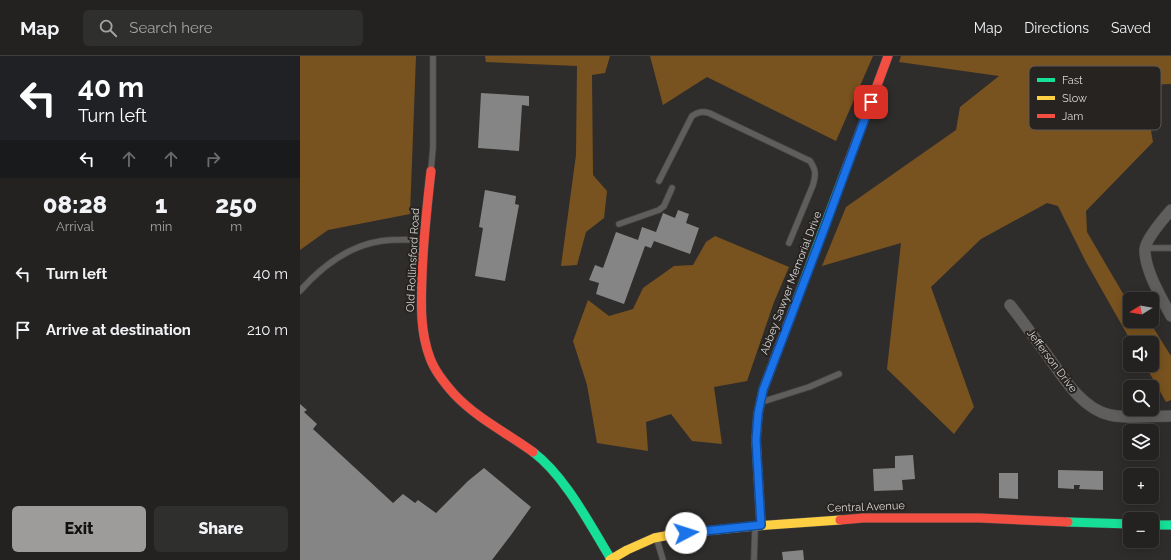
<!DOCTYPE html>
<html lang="en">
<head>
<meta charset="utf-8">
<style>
	body { margin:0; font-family:Raleway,sans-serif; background:#2f2f2d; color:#f1f3f6; height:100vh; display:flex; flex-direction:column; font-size:15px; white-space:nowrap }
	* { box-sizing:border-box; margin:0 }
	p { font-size:13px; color:#a3a4a5 }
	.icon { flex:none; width:22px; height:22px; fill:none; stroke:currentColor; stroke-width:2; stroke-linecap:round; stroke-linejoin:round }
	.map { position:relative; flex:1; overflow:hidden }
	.details { display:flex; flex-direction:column; background:#232220; width:300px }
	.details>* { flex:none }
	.hud { background:#202124; color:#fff; overflow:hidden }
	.needle { width:26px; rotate:259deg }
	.tools { position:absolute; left:823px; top:236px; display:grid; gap:8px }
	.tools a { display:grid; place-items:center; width:36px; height:36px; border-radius:6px; background:#232220; box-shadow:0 2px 10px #0003,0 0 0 1px #403f3e; font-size:20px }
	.pin { position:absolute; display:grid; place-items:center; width:34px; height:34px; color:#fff; margin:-17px; border-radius:8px; box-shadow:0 2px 6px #0006 }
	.me { position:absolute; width:44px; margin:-22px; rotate:85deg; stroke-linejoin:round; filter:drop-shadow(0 0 3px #0008) }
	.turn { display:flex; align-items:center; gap:14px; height:84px; padding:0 12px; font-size:18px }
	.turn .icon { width:52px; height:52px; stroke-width:2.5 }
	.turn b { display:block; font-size:28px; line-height:34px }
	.lanes { display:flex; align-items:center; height:38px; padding:0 12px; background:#0003; justify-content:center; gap:20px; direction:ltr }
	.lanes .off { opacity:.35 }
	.eta { display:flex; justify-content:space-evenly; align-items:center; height:68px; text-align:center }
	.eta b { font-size:24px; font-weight:800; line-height:28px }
	.primary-button { display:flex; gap:8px; margin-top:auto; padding:8px 12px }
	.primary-button a { flex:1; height:46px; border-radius:6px; background:#9e9c9a; color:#111; font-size:16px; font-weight:800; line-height:46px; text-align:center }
	.primary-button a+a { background:#2f2f2d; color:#f1f3f6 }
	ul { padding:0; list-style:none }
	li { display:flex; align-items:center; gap:12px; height:56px; padding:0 12px }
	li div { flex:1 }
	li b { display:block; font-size:15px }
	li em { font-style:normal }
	header { display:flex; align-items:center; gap:24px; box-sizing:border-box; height:56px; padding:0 20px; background:#232220; border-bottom:1px solid #403f3e }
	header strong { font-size:19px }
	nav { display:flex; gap:22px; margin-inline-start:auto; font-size:14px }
	.search { width:280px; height:36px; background:#2f2f2d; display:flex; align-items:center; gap:10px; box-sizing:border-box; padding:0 14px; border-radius:6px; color:#a3a4a5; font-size:15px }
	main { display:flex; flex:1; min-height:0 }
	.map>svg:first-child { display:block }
	.forest { fill:#79531f }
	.building { fill:#858585 }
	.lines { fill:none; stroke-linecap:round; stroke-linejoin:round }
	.lane-casing { stroke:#494847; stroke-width:7 }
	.street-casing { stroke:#494847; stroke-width:12 }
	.fast-casing { stroke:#494847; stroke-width:10 }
	.slow-casing { stroke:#494847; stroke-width:10 }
	.jam-casing { stroke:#494847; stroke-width:10 }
	.lane { stroke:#5f5e5d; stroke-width:5.5 }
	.street { stroke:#5f5e5d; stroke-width:11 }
	.fast { stroke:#16e098; stroke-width:9 }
	.slow { stroke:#ffcf43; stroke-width:9 }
	.jam { stroke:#f24e42; stroke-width:9 }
	.route-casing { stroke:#114b97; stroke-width:10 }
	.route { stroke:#1a73e8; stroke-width:7 }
	.labels { text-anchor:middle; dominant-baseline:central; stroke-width:4; stroke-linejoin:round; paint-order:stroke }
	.street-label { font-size:11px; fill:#d9d7d5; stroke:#262320 }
	.key { fill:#262320; stroke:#5c5956; stroke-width:1 }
	.key-label { font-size:11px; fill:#d9d7d5 }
</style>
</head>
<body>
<header>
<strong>Map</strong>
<div class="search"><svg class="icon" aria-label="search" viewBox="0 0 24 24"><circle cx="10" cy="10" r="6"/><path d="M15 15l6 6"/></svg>Search here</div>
<nav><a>Map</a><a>Directions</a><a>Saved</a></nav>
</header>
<main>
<section class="details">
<div class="hud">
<div class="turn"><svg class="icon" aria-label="left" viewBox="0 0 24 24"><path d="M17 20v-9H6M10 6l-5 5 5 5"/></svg><div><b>40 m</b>Turn left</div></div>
<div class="lanes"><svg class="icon" aria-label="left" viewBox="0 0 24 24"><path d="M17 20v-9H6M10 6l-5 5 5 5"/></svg><svg class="icon off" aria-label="ahead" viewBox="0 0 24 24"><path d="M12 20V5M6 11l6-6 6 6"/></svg><svg class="icon off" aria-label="ahead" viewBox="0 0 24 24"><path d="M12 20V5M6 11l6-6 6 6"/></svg><svg class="icon off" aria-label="right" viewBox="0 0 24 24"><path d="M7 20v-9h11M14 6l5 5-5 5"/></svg></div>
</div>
<div class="eta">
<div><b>08:28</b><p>Arrival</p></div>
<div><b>1</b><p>min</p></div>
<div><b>250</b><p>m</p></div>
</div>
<ul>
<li><svg class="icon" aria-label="left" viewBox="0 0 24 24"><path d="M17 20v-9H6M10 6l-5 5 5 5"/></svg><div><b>Turn left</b></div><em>40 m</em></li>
<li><svg class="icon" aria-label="arrive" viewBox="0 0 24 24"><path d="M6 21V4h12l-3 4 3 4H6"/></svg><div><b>Arrive at destination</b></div><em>210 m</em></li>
</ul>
<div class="primary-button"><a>Exit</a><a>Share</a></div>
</section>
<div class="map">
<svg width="871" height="504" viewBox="0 0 871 504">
	<rect width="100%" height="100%" fill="#2f2d2b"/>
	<g class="forest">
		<path d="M0 0H116L110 158 28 174 0 194Z"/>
		<path d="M185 0H310L305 17 292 19 293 119 307 135 304 162 286 176 277 209 261 210 276 99 277 10 186 6Z"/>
		<path d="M350 0H573L536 85 407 21 363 49Z"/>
		<path d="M601 0H871V28L843 29 853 86 786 155 787 176 825 241 830 246V265H849L871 300V344L866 346 845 309H852V287H832L786 206 758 150 747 147 681 183 631 231 674 351 654 378 587 313 601 187 522 210 546 151 656 74 660 51 699 20 599 6Z"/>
		<path d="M415 180 489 211 474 246 447 325 414 331 422 388 392 385 371 358 346 366 348 395 297 387 287 329 273 285 288 244 309 260 333 253 343 232 374 210 393 209 406 186Z"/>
	</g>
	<g class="building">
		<path d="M181 37 229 40V50L222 49 219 95 178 92Z"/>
		<path d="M185 134 216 140 215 148 219 149 205 225 175 220 183 172 179 171Z"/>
		<path d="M378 154 389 158 386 167 399 172 390 198 354 185 351 192 345 190 324 248 296 238 299 227 289 224 295 209 303 212 316 176 338 184 342 171 356 176 363 157 375 162Z"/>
		<path d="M0 348 7 354 4 356 17 368 13 373 93 447 103 438 115 447 118 444 136 457 168 425 184 412 231 451 211 479 192 504H0Z"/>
		<path d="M613 399 615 423 602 424 603 434 574 435 573 413 595 412V400Z"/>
		<path d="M758 414 803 415V434L779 433 780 429H774V433L758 432Z"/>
		<path d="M699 417H718V443L699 442Z"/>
		<path d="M503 494 504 504H483L482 496Z"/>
	</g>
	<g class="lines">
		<defs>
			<g id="lane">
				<path d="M131 114 133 91V0"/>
				<path d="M359 125 392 60C398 56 402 55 409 57L510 105C516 114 516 118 513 129L489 187"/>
				<path d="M319 168 359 154 364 150 372 132"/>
				<path d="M845 192H871"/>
				<path d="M0 235C22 210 48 190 81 185 95 183 108 184 122 184"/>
				<path d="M462 346 509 331 539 318"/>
				<path d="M357 484 363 504"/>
				<path d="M454 504 455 472"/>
			</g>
			<g id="street">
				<path d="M871 154C864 162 846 183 845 193 844 213 862 243 871 260"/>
				<path d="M710 249C722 264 733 280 745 296 761 318 781 353 810 359 829 363 851 360 871 360"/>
			</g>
			<g id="fast">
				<path d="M492 257 547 110"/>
				<path d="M233 396C266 421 290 469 311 503"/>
				<path d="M768 466 830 468"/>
				<path d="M852 469H871"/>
			</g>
			<g id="slow">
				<path d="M461 469 456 384 458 358 463 334 492 257"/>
				<path d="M310 504 327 494 354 482 375 478 455 470 540 464"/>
			</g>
			<g id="jam">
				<path d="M547 110 588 0"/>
				<path d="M131 115C127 150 123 185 122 221 121 248 120 276 130 302 135 316 145 328 155 339 178 363 207 377 233 396"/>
				<path d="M540 464 563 462H680L768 466"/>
			</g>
		</defs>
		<use href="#lane" class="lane-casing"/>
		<use href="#street" class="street-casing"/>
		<use href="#fast" class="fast-casing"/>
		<use href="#slow" class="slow-casing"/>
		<use href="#jam" class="jam-casing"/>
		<use href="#lane" class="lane"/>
		<use href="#street" class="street"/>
		<use href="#fast" class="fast"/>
		<use href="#slow" class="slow"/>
		<use href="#jam" class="jam"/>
	</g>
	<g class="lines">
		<defs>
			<path id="route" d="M386 477 461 469 456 384 458 358 463 334 522 179 571 46"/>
		</defs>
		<use href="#route" class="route-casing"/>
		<use href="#route" class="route"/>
	</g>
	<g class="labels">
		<g class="street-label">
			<text transform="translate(113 204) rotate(-87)">Old Rollinsford Road</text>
			<text transform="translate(491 227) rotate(-69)">Abbey Sawyer Memorial Drive</text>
			<text transform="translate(752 305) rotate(53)">Jefferson Drive</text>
			<text transform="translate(566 451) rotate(-2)">Central Avenue</text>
		</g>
	</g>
	<rect x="729" y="10" width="132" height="64" rx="6" class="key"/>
	<rect x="737" y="22" width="18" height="4" fill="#16e098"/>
	<rect x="737" y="40" width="18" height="4" fill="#ffcf43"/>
	<rect x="737" y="58" width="18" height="4" fill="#f24e42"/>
	<g class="key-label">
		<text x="762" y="28">Fast</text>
		<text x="762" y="46">Slow</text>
		<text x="762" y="64">Jam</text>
	</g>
</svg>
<div class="tools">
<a><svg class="needle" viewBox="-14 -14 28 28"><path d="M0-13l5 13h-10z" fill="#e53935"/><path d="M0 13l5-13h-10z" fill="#a3a4a5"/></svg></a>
<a><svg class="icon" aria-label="sound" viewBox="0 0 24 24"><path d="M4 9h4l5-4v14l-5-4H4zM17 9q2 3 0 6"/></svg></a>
<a><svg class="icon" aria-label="search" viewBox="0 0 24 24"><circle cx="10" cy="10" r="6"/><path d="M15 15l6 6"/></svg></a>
<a><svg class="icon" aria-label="layers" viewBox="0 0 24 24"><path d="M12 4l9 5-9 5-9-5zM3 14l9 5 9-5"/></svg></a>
<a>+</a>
<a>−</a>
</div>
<div class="pin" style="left:571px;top:46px;background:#d93025"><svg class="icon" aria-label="arrive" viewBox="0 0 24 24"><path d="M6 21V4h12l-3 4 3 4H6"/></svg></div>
<svg class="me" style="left:386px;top:477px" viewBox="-20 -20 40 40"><circle r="19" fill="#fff"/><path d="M0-13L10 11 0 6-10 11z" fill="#1a73e8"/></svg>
</div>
</main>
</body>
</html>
